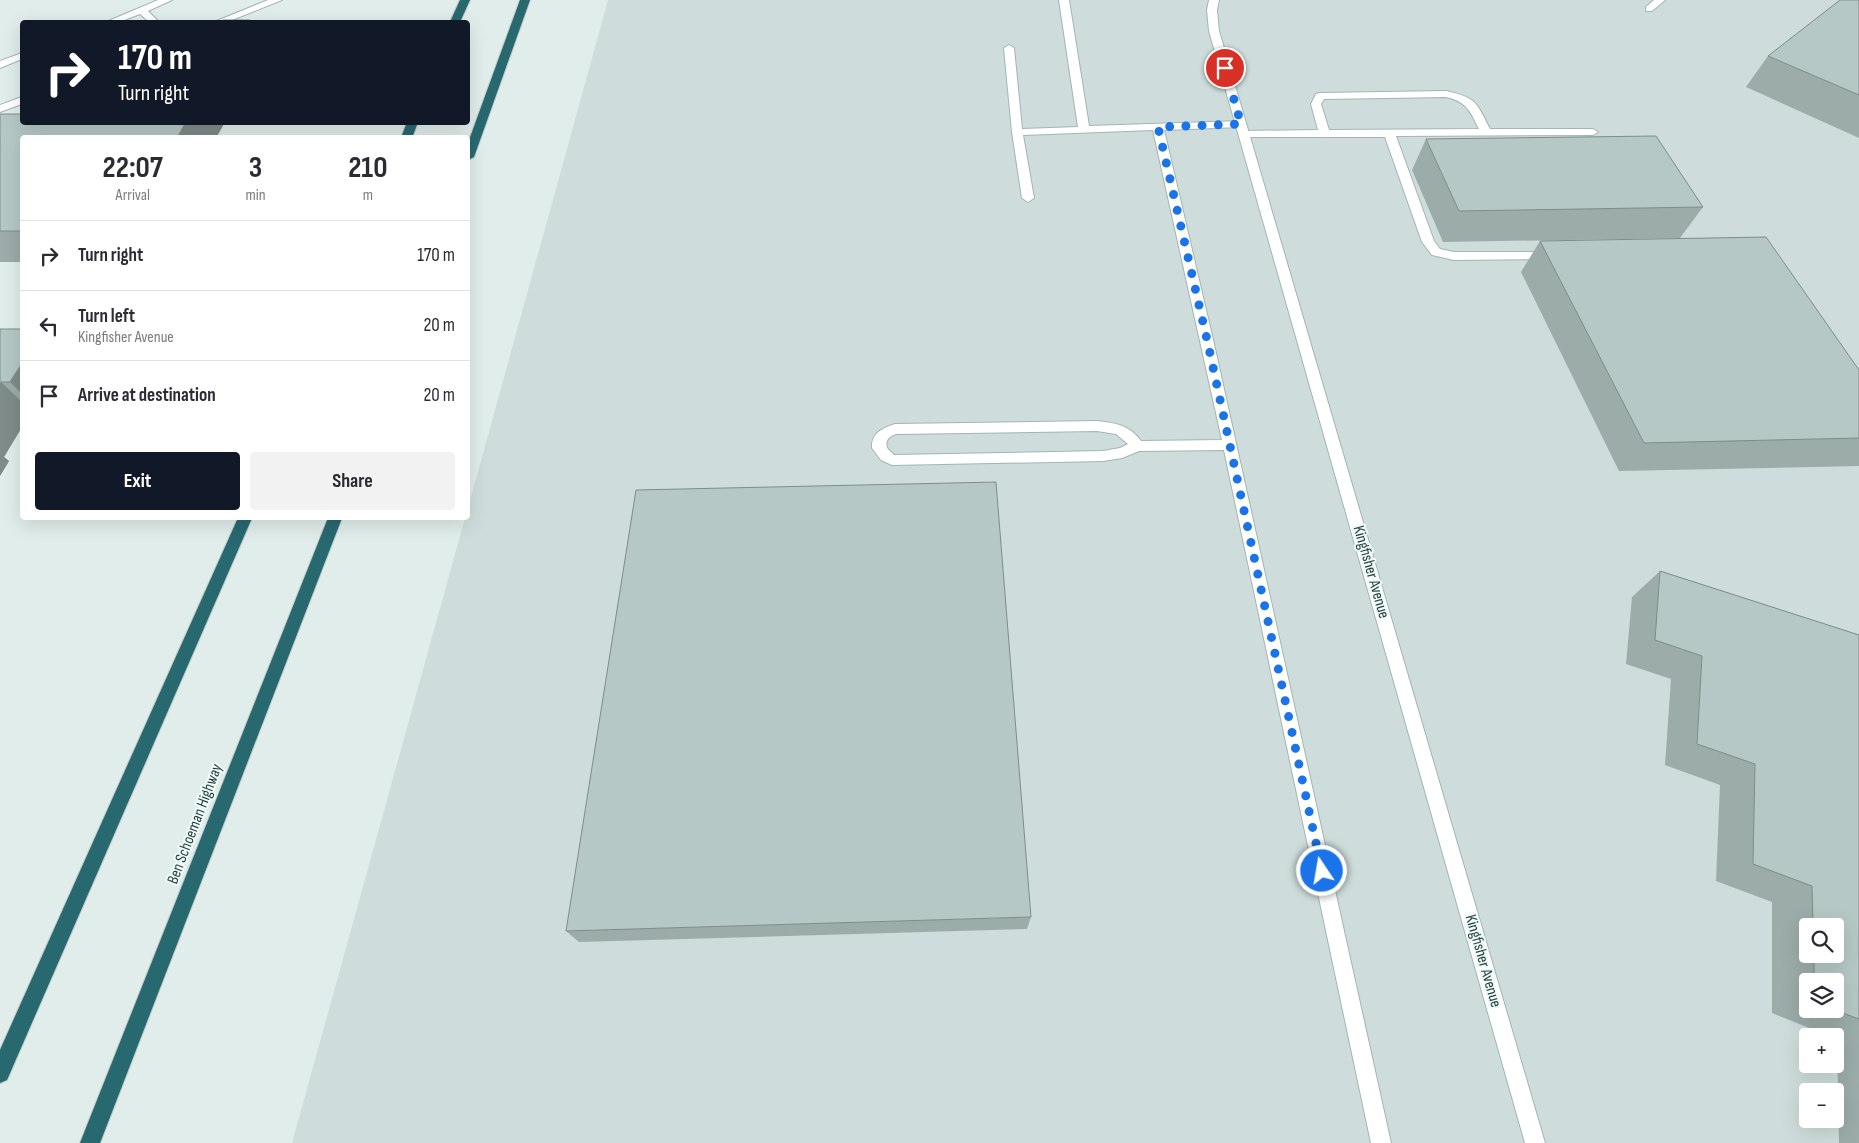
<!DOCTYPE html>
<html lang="en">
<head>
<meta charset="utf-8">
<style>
	body { margin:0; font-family:"Sofia Sans Condensed",sans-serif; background:#f2f2f3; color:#2b2b33; height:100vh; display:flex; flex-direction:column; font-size:19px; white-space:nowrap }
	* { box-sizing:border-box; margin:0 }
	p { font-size:16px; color:#7c7c81 }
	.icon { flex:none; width:28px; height:28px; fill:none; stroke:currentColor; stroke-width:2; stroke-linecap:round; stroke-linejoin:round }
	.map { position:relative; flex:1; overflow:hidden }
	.sheet { position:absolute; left:20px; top:135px; width:450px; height:385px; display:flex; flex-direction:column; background:#fff; border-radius:5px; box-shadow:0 5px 20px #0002 }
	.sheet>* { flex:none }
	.guide { position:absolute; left:20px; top:20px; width:450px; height:105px; border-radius:5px; box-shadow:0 5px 20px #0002; background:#111827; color:#fff; overflow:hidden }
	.tools { position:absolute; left:1799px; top:918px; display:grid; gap:10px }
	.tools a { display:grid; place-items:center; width:45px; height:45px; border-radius:5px; background:#fff; box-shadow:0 5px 20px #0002; font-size:25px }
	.pin { position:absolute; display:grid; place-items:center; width:42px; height:42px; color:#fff; margin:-21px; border:2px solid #fff; border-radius:50%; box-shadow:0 1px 5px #0007 }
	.me { position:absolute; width:55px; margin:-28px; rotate:348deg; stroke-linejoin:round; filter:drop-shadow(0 0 4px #0008) }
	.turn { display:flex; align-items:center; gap:18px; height:105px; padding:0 15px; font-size:22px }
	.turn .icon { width:65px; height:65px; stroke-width:2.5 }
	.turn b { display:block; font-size:35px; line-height:42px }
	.eta { display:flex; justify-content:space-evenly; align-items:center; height:85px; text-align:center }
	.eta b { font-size:30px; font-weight:700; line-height:35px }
	.cta { display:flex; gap:10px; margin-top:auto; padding:10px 15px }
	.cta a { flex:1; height:58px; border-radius:5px; background:#111827; color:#fff; font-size:20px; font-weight:700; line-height:58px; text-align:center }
	.cta a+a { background:#f2f2f3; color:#2b2b33 }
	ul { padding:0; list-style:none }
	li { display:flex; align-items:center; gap:15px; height:70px; padding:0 15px; border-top:1px solid #e1e1e2 }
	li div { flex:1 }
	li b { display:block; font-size:19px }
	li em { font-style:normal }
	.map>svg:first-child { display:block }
	.built { fill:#cedddb; fill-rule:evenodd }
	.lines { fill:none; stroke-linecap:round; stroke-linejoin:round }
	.service-casing { stroke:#a2b5b4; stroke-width:2 }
	.minor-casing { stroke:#a2b5b4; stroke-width:2 }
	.motorway-casing { stroke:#c0c9c9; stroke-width:2 }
	.service { fill:#fff; fill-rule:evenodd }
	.minor { fill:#fff; fill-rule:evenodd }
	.motorway { fill:#27696f; fill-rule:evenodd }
	.wall { fill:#9caca9; fill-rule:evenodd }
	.shaded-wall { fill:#7f8c8a }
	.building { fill:#b5c8c5; stroke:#7f8c8a }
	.route { stroke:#1a73e8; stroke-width:9; stroke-dasharray:0 16.2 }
	.labels { text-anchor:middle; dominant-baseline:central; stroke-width:4; stroke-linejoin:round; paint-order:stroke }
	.street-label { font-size:16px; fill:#1f3f3f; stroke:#f1f9f7 }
</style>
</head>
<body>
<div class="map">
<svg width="1859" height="1143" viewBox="0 0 1859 1143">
	<rect width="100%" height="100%" fill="#e0edeb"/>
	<path class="built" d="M608 0H1859V1143H292L465 518H468V508ZM1808 926H1835V954H1808ZM1808 981H1835V1009H1808ZM1808 1036H1835V1064H1808ZM1808 1091H1835V1119H1808Z"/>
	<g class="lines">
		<defs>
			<g id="service">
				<path d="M158 0H172L148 11 159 22H149L140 14 119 22H106Z"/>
				<path d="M1059 0H1069L1089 126 1241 121 1246 124 1241 127 1164 130 1214 344 1391 1143H1371L1224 450 1139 451 1122 458 1103 461 892 465 881 460 872 448C871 433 883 428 895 424L1097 421C1115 423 1130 425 1141 441L1222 440 1153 130 1023 135 1034 198 1028 202 1022 198 1012 132 1004 48 1009 45 1014 48 1022 129 1078 127ZM1097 431 1116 434 1128 444 1120 448 1103 451 894 455 887 448C885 441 888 437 896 434Z"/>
				<path d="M1654 0H1665L1652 11H1646V7Z"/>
				<path d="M22 53V59L0 68V61Z"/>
				<path d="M1446 91C1477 98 1476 102 1490 129H1593L1598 132 1593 135 1396 136 1434 241 1440 249 1454 252H1551L1555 253 1557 256 1555 259 1454 260 1432 255 1422 242 1385 137H1244L1239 134 1244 131 1318 130 1311 104 1316 94 1320 93ZM1446 97C1467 102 1470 111 1479 129L1329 130 1321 104 1324 99Z"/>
			</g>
			<g id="minor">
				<path d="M268 0H282L227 22H214Z"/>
				<path d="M1209 0H1219L1217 10 1219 31 1545 1143H1525L1209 31 1207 10Z"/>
				<path d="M22 97V104L0 112V105Z"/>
			</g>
			<g id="motorway">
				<path d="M460 0H470L460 22H450Z"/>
				<path d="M520 0H530L474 157 468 160V143Z"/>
				<path d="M407 122H418L412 138H401Z"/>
				<path d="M238 518H252L7 1080 0 1083V1050Z"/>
				<path d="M328 518H342L100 1143H80Z"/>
			</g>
		</defs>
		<use href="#service" class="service-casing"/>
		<use href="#minor" class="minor-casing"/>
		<use href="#motorway" class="motorway-casing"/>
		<use href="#service" class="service"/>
		<use href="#minor" class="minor"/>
		<use href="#motorway" class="motorway"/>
	</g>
	<g class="wall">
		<path d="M1859 0V138L1746 87 1768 56Z"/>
		<path d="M0 114 22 122H225L216 138H22V262H0Z"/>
		<path d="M1426 139 1703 207 1680 238 1443 242 1412 170Z"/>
		<path d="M1540 241 1859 370V466L1619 471 1521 272Z"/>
		<path d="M0 329H22V427L4 457 9 461 0 476Z"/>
		<path d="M1660 571 1859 635V1143H1839L1837 1040 1835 1039V1036H1829L1772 1013V902L1716 881 1720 785 1665 765 1671 679 1626 664 1632 597ZM1808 926H1835V954H1808ZM1808 981H1835V1009H1808Z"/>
		<path d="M1031 917 1027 929 579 942 566 931Z"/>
	</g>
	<g class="shaded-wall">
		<path d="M186 122H225L216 138H177Z"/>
		<path d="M22 363V394L10 382Z"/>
		<path d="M1 382 22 402V427L4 457 9 461 0 476V384Z"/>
	</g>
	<g class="building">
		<path d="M1840 0H1859V95L1768 56Z"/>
		<path d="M223 20H250L248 22H221Z"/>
		<path d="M0 114H22V122H186L177 138H22V231H0Z"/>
		<path d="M1656 136 1703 207 1459 211 1426 139Z"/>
		<path d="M1766 237 1859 370V438L1644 443 1540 241Z"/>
		<path d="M0 329H22V363L10 382H1L0 384Z"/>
		<path d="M996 482 1031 917 566 931 636 490Z"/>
		<path d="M1660 571 1859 635V1019L1832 1009H1835V981H1814V954H1835V926H1813L1812 886 1753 864 1755 764 1697 744 1702 656 1655 640Z"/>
	</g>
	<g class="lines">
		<path class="route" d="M1225 68 1241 124 1158 127 1208 344 1322 871"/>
	</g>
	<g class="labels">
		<g class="street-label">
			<text transform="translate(1371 572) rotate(74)">Kingfisher Avenue</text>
			<text transform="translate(195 824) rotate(-69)">Ben Schoeman Highway</text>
			<text transform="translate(1483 961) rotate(74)">Kingfisher Avenue</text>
		</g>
	</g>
</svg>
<div class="tools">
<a><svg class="icon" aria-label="search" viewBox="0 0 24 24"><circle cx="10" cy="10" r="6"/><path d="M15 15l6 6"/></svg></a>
<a><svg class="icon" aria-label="layers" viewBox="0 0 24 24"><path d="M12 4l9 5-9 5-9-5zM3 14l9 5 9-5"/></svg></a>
<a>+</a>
<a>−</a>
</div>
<div class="pin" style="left:1225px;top:68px;background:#d93025"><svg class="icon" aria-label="arrive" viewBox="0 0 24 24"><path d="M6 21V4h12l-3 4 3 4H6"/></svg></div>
<svg class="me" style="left:1322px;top:871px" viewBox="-20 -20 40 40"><circle r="17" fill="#1a73e8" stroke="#fff" stroke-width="3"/><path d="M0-11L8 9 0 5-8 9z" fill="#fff"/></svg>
<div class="guide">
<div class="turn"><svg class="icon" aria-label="right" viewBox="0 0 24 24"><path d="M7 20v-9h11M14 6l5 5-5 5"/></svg><div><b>170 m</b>Turn right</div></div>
</div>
<section class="sheet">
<div class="eta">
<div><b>22:07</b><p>Arrival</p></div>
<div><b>3</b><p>min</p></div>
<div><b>210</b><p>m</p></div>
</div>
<ul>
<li><svg class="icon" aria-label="right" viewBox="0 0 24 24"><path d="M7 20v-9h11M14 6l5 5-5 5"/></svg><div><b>Turn right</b></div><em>170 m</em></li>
<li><svg class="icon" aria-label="left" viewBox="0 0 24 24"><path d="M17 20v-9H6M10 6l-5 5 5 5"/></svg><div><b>Turn left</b><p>Kingfisher Avenue</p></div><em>20 m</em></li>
<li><svg class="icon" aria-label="arrive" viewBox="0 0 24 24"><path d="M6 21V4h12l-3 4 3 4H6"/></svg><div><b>Arrive at destination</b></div><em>20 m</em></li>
</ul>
<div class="cta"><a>Exit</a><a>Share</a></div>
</section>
</div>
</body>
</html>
